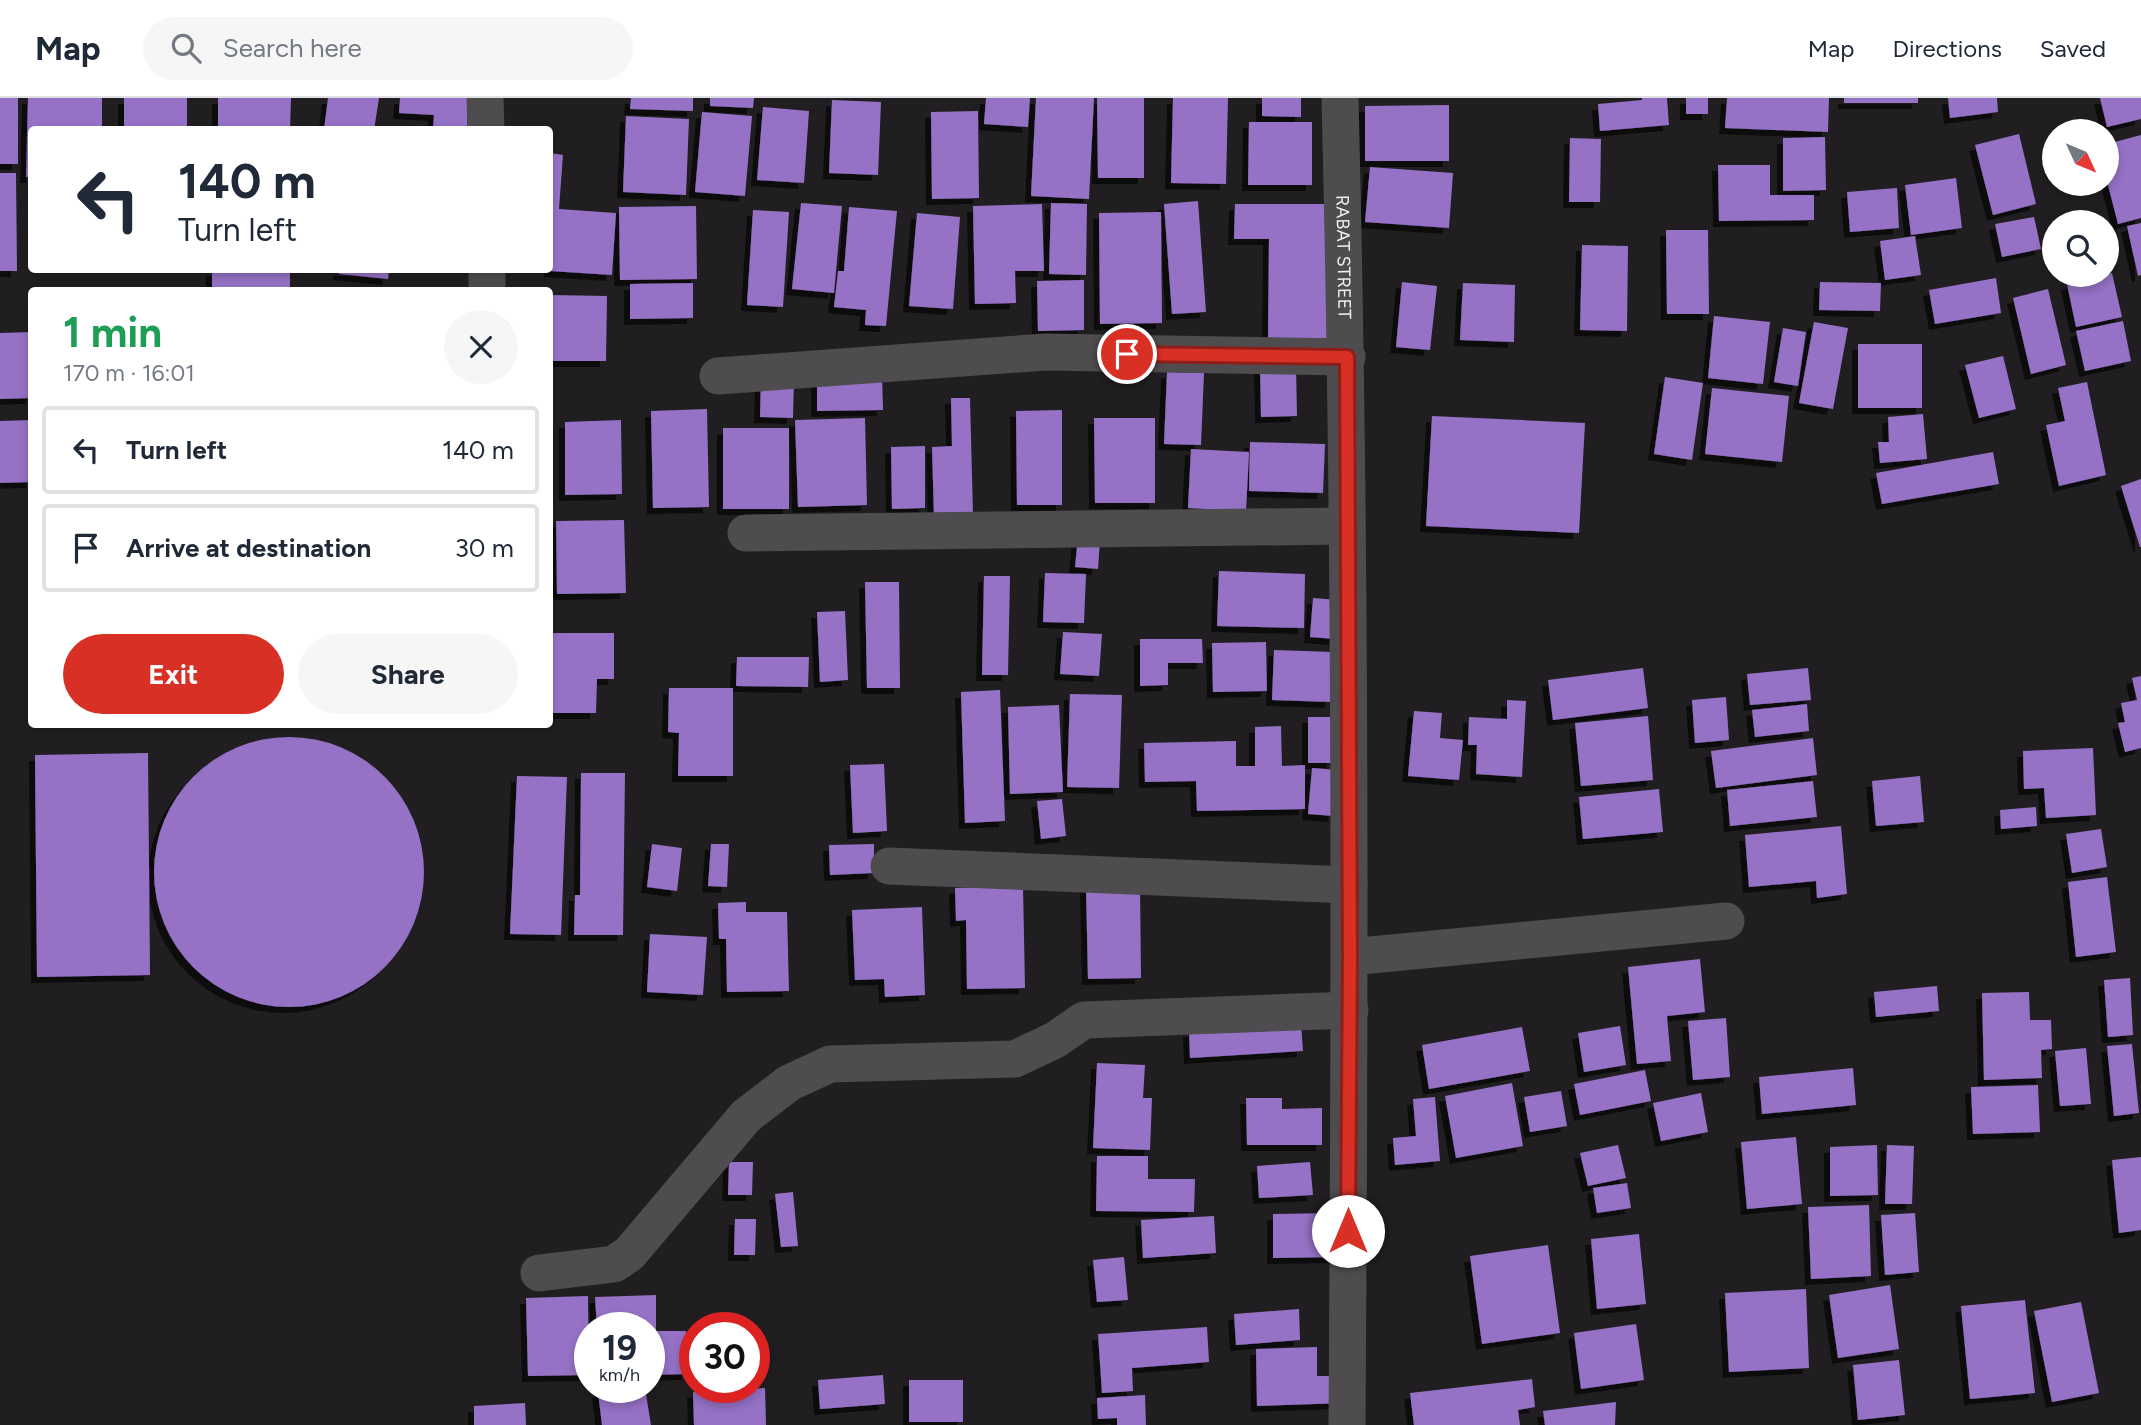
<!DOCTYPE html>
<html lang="en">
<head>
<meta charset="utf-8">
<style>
	body { margin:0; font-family:Figtree,sans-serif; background:#f6f6f7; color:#1f2937; height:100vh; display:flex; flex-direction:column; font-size:26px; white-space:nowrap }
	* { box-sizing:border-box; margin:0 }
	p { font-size:23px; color:#747a83 }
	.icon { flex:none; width:38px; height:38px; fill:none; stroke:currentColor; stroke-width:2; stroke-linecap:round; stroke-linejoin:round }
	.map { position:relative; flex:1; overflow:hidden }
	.panel { position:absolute; left:28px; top:189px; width:525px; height:441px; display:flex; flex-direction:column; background:#fff; border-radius:7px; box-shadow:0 4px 10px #0003 }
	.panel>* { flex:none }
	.banner { position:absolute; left:28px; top:28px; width:525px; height:147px; border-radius:7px; box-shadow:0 4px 10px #0003; background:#fff; color:#1f2937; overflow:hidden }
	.needle { width:46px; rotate:134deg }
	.controls { position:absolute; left:2042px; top:21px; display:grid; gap:14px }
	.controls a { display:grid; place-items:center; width:77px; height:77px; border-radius:50%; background:#fff; box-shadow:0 4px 10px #0003; font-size:35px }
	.speed { position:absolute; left:574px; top:1214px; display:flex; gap:14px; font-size:35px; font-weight:700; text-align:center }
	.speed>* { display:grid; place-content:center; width:91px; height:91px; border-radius:50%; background:#fff; box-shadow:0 4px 10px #0003; line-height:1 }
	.speed small { font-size:18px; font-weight:400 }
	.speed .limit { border:10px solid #d22; background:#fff; color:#111 }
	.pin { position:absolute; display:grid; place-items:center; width:60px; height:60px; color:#fff; margin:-30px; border:4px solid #fff; border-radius:50%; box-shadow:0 2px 7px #0007 }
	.me { position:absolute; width:77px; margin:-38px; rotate:0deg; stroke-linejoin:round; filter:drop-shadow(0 0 5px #0008) }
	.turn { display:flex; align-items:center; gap:24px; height:147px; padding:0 35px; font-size:32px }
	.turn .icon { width:91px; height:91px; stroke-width:2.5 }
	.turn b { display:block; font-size:49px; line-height:60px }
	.round { display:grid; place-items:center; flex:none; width:74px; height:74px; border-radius:37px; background:#f6f6f7 }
	.overview { display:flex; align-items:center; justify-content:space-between; height:119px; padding:0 35px }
	h1 { font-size:42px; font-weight:700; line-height:52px; color:#1e9e55 }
	.primary-button { display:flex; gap:14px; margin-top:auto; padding:14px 35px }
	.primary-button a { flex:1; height:80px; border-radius:42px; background:#d93025; color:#fff; font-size:28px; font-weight:700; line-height:80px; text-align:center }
	.primary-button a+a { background:#f6f6f7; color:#1f2937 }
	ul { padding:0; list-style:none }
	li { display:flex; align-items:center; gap:21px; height:88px; margin:0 14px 10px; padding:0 21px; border:4px solid #e0e1e3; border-radius:7px }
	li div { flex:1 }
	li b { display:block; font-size:26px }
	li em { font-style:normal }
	header { display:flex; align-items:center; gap:42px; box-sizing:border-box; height:98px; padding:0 35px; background:#fff; border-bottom:2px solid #e0e1e3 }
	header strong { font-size:33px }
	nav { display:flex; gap:38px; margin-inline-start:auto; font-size:24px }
	.search { width:490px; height:63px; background:#f6f6f7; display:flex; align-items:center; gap:18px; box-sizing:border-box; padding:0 24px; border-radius:38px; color:#747a83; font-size:26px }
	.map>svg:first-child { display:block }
	.building { fill:#9572c6; filter:url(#shadow) }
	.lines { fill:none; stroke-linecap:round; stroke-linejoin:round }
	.street { stroke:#4e4c4e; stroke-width:37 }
	.route-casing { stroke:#8d1f18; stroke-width:18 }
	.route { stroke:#d93025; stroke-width:12 }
	.labels { text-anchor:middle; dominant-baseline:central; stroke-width:7; stroke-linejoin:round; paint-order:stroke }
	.street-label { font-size:18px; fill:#f0eef1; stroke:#201e21 }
</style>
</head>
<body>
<header>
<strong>Map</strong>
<div class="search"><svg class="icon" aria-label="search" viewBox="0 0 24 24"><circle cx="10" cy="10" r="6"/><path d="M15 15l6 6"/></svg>Search here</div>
<nav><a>Map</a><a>Directions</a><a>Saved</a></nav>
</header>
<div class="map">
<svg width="2141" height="1327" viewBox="0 0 2141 1327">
	<defs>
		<filter id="shadow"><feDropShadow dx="-6" dy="6" stdDeviation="0" flood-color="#0009"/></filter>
	</defs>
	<rect width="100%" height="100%" fill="#201e21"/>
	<g class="building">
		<rect x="0" y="0" width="18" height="66"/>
		<path d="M28 0H102V32H32V79H26Z"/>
		<rect x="124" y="0" width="63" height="32"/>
		<path d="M218 0H291L290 32H218Z"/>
		<path d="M328 0H379L374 32H324Z"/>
		<path d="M400 0H468L467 32H433L434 17 399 15Z"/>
		<path d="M631 0H693V13L630 11Z"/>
		<path d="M710 0H754L753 10 710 8Z"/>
		<path d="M986 0H1030L1028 29 984 26Z"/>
		<path d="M1036 0H1094L1089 101 1031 98Z"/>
		<path d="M1097 0H1144V80H1098Z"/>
		<path d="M1173 0H1228L1226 86 1171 85Z"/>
		<path d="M1262 0H1301V19L1262 18Z"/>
		<path d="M1642 0H1667L1669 27 1600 33 1598 6 1642 2Z"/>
		<rect x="1686" y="0" width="22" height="16"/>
		<path d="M1727 0H1829L1828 34 1725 30Z"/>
		<rect x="1844" y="0" width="74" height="5"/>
		<path d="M1948 0H1997L1998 14 1950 20Z"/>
		<path d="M2100 0H2141V21L2107 29Z"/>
		<path d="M832 2 881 4 878 77 829 75Z"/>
		<path d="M1449 7V63H1365V8Z"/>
		<path d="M763 9 809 13 804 85 757 82Z"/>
		<path d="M978 13 979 100 932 101 931 14Z"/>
		<path d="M702 14 752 18 745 98 695 94Z"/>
		<path d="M626 18 689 21 686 97 623 94Z"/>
		<path d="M1249 24H1312V87H1248Z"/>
		<path d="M2019 36 2036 106 1993 117 1975 47Z"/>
		<path d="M2141 37V120L2118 126 2107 83V46Z"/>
		<path d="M1825 39 1826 92 1783 93V40Z"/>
		<path d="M1570 40 1601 41 1600 104H1569Z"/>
		<path d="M550 55 563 57 559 111 616 115 612 177 550 173Z"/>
		<path d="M1718 67H1770V97H1814V122L1719 123Z"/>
		<path d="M1370 69 1453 75 1449 130 1365 124Z"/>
		<path d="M0 75H16L17 173H0Z"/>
		<path d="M1956 80 1962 130 1911 137 1905 87Z"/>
		<path d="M1897 90 1899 130 1850 134 1847 94Z"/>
		<path d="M1198 103 1206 214 1172 216 1164 106Z"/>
		<path d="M801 105 842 108 834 195 792 191Z"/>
		<path d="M1051 105 1087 106 1086 177 1049 176Z"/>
		<path d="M1042 106 1044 173H1015L1016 205 975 206 973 108Z"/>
		<path d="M1235 106H1337L1335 240H1268L1269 141H1234Z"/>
		<path d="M696 108 697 181 620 182 619 109Z"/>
		<path d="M849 109 897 113 886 228 865 227 866 212 834 209 838 173H844Z"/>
		<path d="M753 112 789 114 783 209 747 207Z"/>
		<path d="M1161 114 1162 225 1100 226 1099 115Z"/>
		<path d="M917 115 960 119 953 211 909 208Z"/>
		<path d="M2034 119 2041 151 2002 159 1995 126Z"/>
		<path d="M2141 125V177L2138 178 2127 128Z"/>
		<path d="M1666 132H1708L1709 216H1667Z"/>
		<path d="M1915 138 1921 177 1885 182 1880 143Z"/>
		<path d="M1582 147 1628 148 1627 233 1580 232Z"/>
		<rect x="212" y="172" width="78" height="20"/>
		<path d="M339 172H389L388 181 339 176Z"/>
		<path d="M2112 175 2122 219 2076 229 2067 186Z"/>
		<path d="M1996 180 2001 215 1935 226 1929 192Z"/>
		<path d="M1084 182V232L1038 233 1037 183Z"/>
		<path d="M1402 184 1437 188 1430 252 1396 249Z"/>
		<path d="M1820 184 1881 185 1880 213 1819 212Z"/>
		<path d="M693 185V220L630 221V186Z"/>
		<path d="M1463 185 1515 187 1514 244 1460 242Z"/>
		<path d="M2048 191 2066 267 2031 276 2013 200Z"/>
		<path d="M550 197 607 198 606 263H550Z"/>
		<path d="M1714 218 1770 224 1763 286 1708 280Z"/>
		<path d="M2123 223 2131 263 2085 273 2076 233Z"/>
		<path d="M1814 224 1848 230 1833 311 1799 305Z"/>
		<path d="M1783 230 1806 234 1798 288 1774 284Z"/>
		<path d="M32 234V300L0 301V235Z"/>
		<rect x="1858" y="246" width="64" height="64"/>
		<path d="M2003 258 2016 311 1979 320 1965 267Z"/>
		<path d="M1296 267 1297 318 1261 319 1260 268Z"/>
		<path d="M1167 274 1204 275 1201 347 1164 346Z"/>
		<path d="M882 276 883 312 817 313V277Z"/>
		<path d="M1665 279 1703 285 1692 362 1654 356Z"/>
		<path d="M761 281 794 282 793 320 760 319Z"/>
		<path d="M2087 284 2106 377 2059 388 2046 327 2065 323 2058 290Z"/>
		<path d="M1712 290 1789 298 1782 364 1705 356Z"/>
		<path d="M951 300H970L973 416 934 418 932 349 952 348Z"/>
		<path d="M707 311 709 409 653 410 651 313Z"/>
		<path d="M1062 312V407H1017L1016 313Z"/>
		<path d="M1923 316 1927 361 1880 365 1878 344H1889L1888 319Z"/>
		<path d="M1432 318 1585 325 1579 435 1426 428Z"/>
		<path d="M865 320 867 407 798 409 795 322Z"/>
		<path d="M1094 320H1155V405H1095Z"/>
		<path d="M32 322V384L0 385V323Z"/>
		<path d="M621 322 622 396 565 397V324Z"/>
		<rect x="723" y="330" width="66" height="81"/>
		<path d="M1250 344 1325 346 1323 395 1249 393Z"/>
		<path d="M925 348V410L892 411 891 349Z"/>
		<path d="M1191 351 1249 354 1246 413 1188 410Z"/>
		<path d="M1993 354 1999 386 1882 406 1876 375Z"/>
		<path d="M2141 381V449H2140L2121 388Z"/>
		<path d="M624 422 626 495 557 496 556 423Z"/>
		<path d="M1078 439 1100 442 1098 471 1075 469Z"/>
		<path d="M1219 473 1305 476 1304 530 1217 528Z"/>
		<path d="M1045 475 1086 476 1084 525 1043 524Z"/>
		<path d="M984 478H1010L1008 577H982Z"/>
		<path d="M865 484H899L900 590H867Z"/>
		<path d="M1313 500 1339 502 1336 541 1310 539Z"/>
		<path d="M845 513 848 582 820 584 817 514Z"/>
		<path d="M1063 534 1102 536 1099 578 1060 576Z"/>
		<path d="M550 535H614V581H597L596 615H550Z"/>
		<path d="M1140 541H1202L1203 565H1168V587L1140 588Z"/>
		<path d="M1266 544 1267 593 1213 594 1212 545Z"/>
		<path d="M1274 552 1334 554 1331 604 1272 602Z"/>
		<path d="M737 559H809L808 589 736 588Z"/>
		<path d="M1643 570 1648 610 1553 622 1548 582Z"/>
		<path d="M1808 570 1811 602 1750 607 1747 576Z"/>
		<path d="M2141 578V650L2125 654 2118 625 2125 624 2121 605 2137 602 2132 580Z"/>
		<path d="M669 590H733V678H678L679 635 668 634Z"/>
		<path d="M1000 592 1005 723 965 725 961 594Z"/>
		<path d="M1070 596 1122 597 1119 690 1067 689Z"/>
		<path d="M1726 599 1729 642 1695 645 1692 602Z"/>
		<path d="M1507 602 1526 603 1522 679 1476 676 1477 647H1468L1469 619 1507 621Z"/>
		<path d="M1807 606 1809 633 1755 639 1752 612Z"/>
		<path d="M1059 607 1063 694 1010 696 1008 609Z"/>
		<path d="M1414 613 1442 615 1440 640 1463 642 1459 682 1408 678Z"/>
		<path d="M1648 618 1653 682 1581 688 1575 625Z"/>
		<path d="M1308 619H1332L1333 665H1308Z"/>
		<path d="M1281 628 1282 668 1305 667V711L1197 713 1196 683 1145 684 1144 645 1236 643V668H1255V629Z"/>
		<circle cx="289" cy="774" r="135"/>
		<path d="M1813 640 1817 677 1716 690 1711 653Z"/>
		<path d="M2093 650 2096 717 2046 720 2044 690 2024 691 2023 653Z"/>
		<path d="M148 655 150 877 37 879 35 657Z"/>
		<path d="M884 666 887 733 853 735 850 667Z"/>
		<path d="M1312 670 1339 672 1334 718 1308 716Z"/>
		<path d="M581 675H625L623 837H574L575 797H580Z"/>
		<path d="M517 678 567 679 561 837 510 836Z"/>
		<path d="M1920 678 1924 724 1876 728 1872 683Z"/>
		<path d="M1813 683 1817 719 1730 728 1727 692Z"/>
		<path d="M1659 691 1663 734 1583 741 1579 699Z"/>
		<path d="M1062 701 1066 738 1041 741 1037 703Z"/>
		<path d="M2036 709 2037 728 2001 731 2000 712Z"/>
		<path d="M1841 728 1847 796 1817 800 1816 783 1749 789 1745 737Z"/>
		<path d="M2101 731 2107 769 2072 775 2066 736Z"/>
		<path d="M652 746 682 750 677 793 647 789Z"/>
		<path d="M711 746H729L727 789 708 788Z"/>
		<path d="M874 746V775L830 777 829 747Z"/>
		<path d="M2107 779 2116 854 2076 859 2068 784Z"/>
		<path d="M1140 787 1141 880 1088 881 1086 789Z"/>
		<path d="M1023 788 1025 890 967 891 966 822 956 823 955 790Z"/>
		<path d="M746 804V814H787L789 893 727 894 726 841H719L718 805Z"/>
		<path d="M922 809 925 897 885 899 884 881 855 882 852 812Z"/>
		<path d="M650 836 707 839 703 897 647 894Z"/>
		<path d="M1700 861 1705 914 1667 918 1671 963 1637 966 1628 869Z"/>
		<path d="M2130 880 2133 937 2108 939 2104 882Z"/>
		<path d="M1937 888 1939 913 1876 919 1874 894Z"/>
		<path d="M2029 894 2030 922H2051L2052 951 2041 952 2042 980 1984 982 1982 895Z"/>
		<path d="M1726 920 1730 979 1693 982 1688 923Z"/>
		<path d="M1301 926 1303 953 1190 960 1189 933Z"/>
		<path d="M1620 928 1626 967 1584 974 1578 935Z"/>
		<path d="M1522 929 1530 973 1429 991 1422 947Z"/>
		<path d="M2132 946 2139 1015 2114 1018 2107 948Z"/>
		<path d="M2086 950 2091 1006 2060 1008 2055 953Z"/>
		<path d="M1097 965 1145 967 1143 1000H1152L1150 1052 1093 1050Z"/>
		<path d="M1853 970 1856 1007 1762 1016 1759 979Z"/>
		<path d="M1645 972 1651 1003 1580 1017 1574 986Z"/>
		<path d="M1512 985 1523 1048 1456 1060 1445 998Z"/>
		<path d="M2038 987 2040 1034 1973 1036 1971 989Z"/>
		<path d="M1561 993 1567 1028 1530 1034 1524 999Z"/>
		<path d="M1701 995 1708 1034 1661 1043 1653 1005Z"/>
		<path d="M1435 999 1440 1063 1395 1067 1393 1040 1416 1038 1413 1001Z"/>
		<path d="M1246 1000H1282V1011L1322 1010V1047H1247Z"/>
		<path d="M1796 1039 1802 1106 1747 1111 1741 1044Z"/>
		<path d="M1618 1047 1626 1080 1588 1088 1580 1055Z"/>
		<path d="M1877 1047 1878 1097 1830 1098V1049Z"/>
		<path d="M1887 1047 1914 1048 1912 1106H1885Z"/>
		<path d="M1097 1058H1148V1081H1195L1194 1114 1096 1113Z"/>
		<path d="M2141 1059V1132L2119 1135 2112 1062Z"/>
		<path d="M729 1064H753L752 1097H728Z"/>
		<path d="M1310 1064 1313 1097 1259 1100 1257 1068Z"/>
		<path d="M1627 1085 1631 1110 1597 1115 1593 1090Z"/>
		<path d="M793 1094 798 1148 781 1149 775 1096Z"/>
		<path d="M1869 1107 1871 1178 1811 1181 1808 1109Z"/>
		<path d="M1338 1115 1339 1159 1273 1160V1116Z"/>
		<path d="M1915 1115 1919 1174 1885 1177 1881 1117Z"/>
		<path d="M1214 1118 1216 1155 1143 1160 1141 1122Z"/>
		<path d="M735 1121H756L755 1157H734Z"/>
		<path d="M1639 1136 1646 1206 1597 1211 1591 1141Z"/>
		<path d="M1548 1147 1560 1235 1482 1246 1470 1158Z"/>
		<path d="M1124 1159 1128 1202 1097 1204 1093 1162Z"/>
		<path d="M1890 1187 1899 1251 1838 1260 1829 1197Z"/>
		<path d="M1806 1191 1809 1270 1729 1274 1725 1195Z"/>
		<path d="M656 1197V1233H686L688 1276 649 1277V1230H597L595 1199Z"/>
		<path d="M588 1198 589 1277 528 1278 526 1200Z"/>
		<path d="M2025 1202 2035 1295 1970 1301 1961 1208Z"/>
		<path d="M2081 1204 2099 1295 2052 1304 2034 1213Z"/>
		<path d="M1299 1211 1300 1242 1236 1247 1234 1216Z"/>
		<path d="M1636 1226 1644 1282 1581 1291 1574 1235Z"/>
		<path d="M1207 1229 1209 1264 1132 1270 1133 1293 1102 1295 1098 1236Z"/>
		<path d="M1317 1249V1278H1344L1345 1305 1257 1308 1256 1251Z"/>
		<path d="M1899 1262 1905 1317 1858 1322 1853 1267Z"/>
		<path d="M883 1277 885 1306 820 1311 818 1282Z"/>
		<path d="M1532 1281 1535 1309 1518 1312 1520 1327H1414L1410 1295Z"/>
		<rect x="909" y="1282" width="54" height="42"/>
		<path d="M627 1290H645L651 1327H602L598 1294Z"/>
		<path d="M765 1290 766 1327H694L693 1294Z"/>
		<path d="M1145 1297 1146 1327H1117V1320L1098 1321 1097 1300Z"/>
		<path d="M1616 1304 1615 1327H1545L1543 1313Z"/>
		<path d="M525 1305 526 1327H474V1308Z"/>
	</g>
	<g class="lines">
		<g class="street">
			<path d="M485 0 486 32"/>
			<path id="s1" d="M1340 0C1351 442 1350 885 1347 1327"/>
			<path d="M487 172V192"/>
			<path d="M718 278 1045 254 1347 259"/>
			<path d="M746 435 1347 428"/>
			<path d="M889 768 1349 787"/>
			<path d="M1350 859 1726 823"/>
			<path d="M539 1175 614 1166 629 1156 746 1018 789 985 830 966 1015 961 1055 942 1084 922 1350 912"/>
		</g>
	</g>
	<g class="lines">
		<defs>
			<path id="route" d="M1127 256 1347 259 1350 859 1348 1133"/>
		</defs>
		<use href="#route" class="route-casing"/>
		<use href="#route" class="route"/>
	</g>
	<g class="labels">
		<g class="street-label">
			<text stroke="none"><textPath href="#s1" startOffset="159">RABAT STREET</textPath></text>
		</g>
	</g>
</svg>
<div class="controls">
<a><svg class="needle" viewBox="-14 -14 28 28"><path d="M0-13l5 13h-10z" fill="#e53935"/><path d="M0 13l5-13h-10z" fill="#747a83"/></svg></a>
<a><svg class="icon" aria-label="search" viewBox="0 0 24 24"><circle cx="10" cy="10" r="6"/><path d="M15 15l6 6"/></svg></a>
</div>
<div class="speed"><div>19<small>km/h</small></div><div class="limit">30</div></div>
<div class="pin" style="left:1127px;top:256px;background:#d93025"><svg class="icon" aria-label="arrive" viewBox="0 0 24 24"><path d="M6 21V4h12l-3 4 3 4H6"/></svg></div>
<svg class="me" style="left:1348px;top:1133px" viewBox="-20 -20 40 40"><circle r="19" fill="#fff"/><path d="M0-13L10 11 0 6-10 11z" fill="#d93025"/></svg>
<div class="banner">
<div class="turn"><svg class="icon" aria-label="left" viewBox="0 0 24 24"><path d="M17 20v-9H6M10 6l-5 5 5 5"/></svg><div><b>140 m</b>Turn left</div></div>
</div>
<section class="panel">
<div class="overview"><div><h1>1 min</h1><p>170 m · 16:01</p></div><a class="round"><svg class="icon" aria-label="close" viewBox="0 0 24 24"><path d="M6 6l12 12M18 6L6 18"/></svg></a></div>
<ul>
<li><svg class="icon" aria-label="left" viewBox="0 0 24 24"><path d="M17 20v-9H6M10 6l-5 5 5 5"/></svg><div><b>Turn left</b></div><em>140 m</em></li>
<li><svg class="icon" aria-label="arrive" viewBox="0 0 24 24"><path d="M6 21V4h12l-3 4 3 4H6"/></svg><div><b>Arrive at destination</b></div><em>30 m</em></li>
</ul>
<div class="primary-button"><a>Exit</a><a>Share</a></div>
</section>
</div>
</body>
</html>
